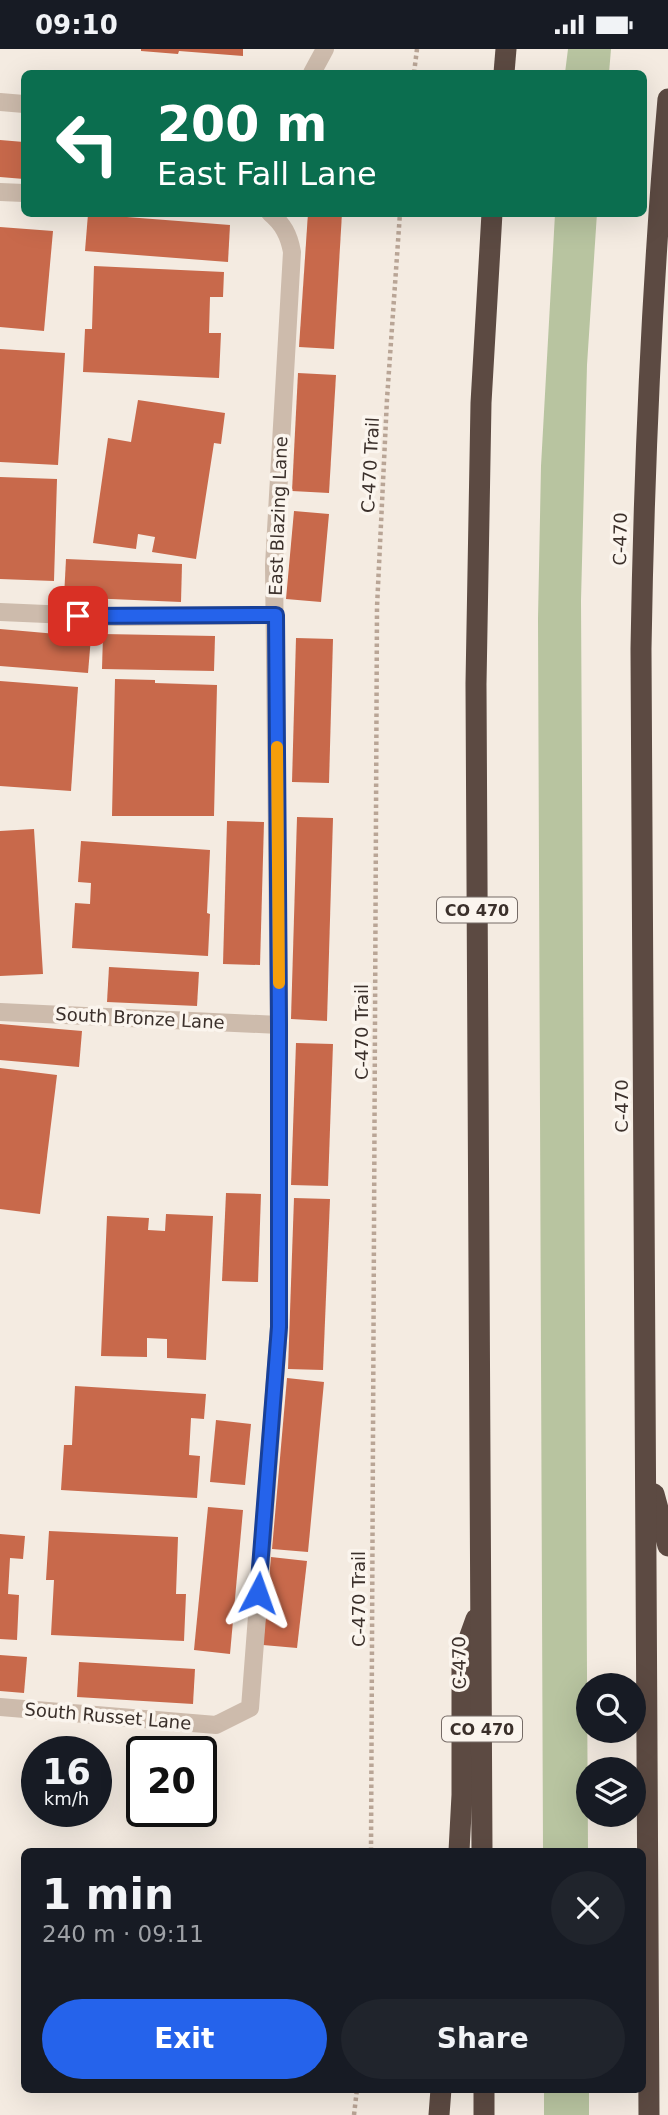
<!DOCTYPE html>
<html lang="en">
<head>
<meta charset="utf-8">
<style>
	body { margin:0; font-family:"DejaVu Sans",sans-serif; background:#20242c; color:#f1f3f6; height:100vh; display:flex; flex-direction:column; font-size:26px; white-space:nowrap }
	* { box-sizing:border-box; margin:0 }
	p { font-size:23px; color:#9ea1a6 }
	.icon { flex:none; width:38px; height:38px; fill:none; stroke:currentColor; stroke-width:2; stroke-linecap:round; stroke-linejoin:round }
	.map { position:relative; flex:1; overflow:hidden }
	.side { position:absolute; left:21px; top:1799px; width:625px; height:245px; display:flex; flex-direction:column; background:#171b24; border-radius:10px; box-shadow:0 7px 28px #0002 }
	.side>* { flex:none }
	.banner { position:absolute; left:21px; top:21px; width:626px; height:147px; border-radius:10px; box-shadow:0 7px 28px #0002; background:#0b6e4f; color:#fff; overflow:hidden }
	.controls { position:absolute; left:576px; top:1624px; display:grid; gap:14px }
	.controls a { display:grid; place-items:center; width:70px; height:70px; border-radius:50%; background:#171b24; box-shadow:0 7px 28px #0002; font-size:35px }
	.speed { position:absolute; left:21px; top:1687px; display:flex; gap:14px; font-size:35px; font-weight:700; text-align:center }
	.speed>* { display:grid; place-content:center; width:91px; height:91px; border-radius:50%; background:#171b24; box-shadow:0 7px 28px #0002; line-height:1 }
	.speed small { font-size:18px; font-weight:400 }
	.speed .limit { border:4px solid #111; border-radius:10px; background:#fff; color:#111 }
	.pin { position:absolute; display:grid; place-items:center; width:60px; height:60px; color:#fff; margin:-30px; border-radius:14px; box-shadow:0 4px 10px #0006 }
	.me { position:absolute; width:77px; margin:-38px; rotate:4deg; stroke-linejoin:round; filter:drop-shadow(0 0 5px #0008) }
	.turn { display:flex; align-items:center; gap:24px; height:147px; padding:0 21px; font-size:32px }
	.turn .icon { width:91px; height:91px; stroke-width:2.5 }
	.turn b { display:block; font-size:49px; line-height:60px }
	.round { display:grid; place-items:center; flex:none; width:74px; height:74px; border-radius:37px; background:#20242c }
	.head { display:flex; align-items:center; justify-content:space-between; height:119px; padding:0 21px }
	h1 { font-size:42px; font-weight:700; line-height:52px }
	.button { display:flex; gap:14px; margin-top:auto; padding:14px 21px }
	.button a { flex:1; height:80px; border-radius:42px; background:#2563eb; color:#fff; font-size:28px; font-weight:700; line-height:80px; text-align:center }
	.button a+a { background:#20242c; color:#f1f3f6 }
	.status { display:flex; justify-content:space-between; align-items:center; height:49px; padding:0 35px; background:#171b24; direction:ltr }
	.status svg { height:19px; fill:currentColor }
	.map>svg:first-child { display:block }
	.green { fill:#b8c4a0 }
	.building { fill:#c8694b }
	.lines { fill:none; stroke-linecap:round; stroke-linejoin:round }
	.path { stroke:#b9a596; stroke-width:4.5; stroke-dasharray:3.5 3.5; stroke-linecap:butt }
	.lane { stroke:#cdbbac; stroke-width:18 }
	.highway { stroke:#5c4a42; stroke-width:21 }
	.route-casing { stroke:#184099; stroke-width:18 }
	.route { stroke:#2563eb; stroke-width:12 }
	.slow { stroke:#f59e0b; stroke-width:12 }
	.labels { text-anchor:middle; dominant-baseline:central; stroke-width:7; stroke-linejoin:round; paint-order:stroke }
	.shield { fill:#fbf5ee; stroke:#756b66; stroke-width:2 }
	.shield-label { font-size:16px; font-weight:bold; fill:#3b302b }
	.street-label { font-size:18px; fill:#3b302b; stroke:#fbf5ee }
</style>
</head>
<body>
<div class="status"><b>09:10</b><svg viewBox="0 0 49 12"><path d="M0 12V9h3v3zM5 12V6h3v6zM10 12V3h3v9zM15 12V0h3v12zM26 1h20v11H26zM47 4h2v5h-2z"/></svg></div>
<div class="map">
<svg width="668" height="2066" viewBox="0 0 668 2066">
	<rect width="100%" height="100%" fill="#f4ebe1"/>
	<g class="green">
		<path d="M568 0H611L609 24H565Z"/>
		<path d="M597 164 587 316 581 552 588 1802H543L538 570 541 417 555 165Z"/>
		<rect x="544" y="2041" width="45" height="25"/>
	</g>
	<g class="building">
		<path d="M141 0H243V7L179 2 178 5 141 2Z"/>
		<path d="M0 91 24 93V130L0 128Z"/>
		<path d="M308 164H342L334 300 299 298Z"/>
		<path d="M88 165 230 176 228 213 85 202Z"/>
		<path d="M0 178 53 182 44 282 0 278Z"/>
		<path d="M94 217 224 223 223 248H210L209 284H221L219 329 83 323 85 280H92Z"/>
		<path d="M0 300 65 304 58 416 0 413Z"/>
		<path d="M298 324 336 326 329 444 292 442Z"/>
		<path d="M138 351 225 364 221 395 214 394 196 510 152 503 155 488 138 485 136 500 93 494 108 389 131 393Z"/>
		<path d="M0 428 57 430 54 532 0 530Z"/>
		<path d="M294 462 329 465 321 553 286 550Z"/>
		<path d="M66 510 182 515 181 553 64 548Z"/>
		<path d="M0 580 91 588 88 624 0 617Z"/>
		<path d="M103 585 215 587 214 622 102 620Z"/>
		<path d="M296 589 333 590 329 734 292 733Z"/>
		<path d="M115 630 155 631V634L217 636 214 767H112Z"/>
		<path d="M0 632 78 638 71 742 0 737Z"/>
		<path d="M297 768 333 769 327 972 291 970Z"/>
		<path d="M227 772 264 773 260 916 223 915Z"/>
		<path d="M34 780 43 925 0 927V782Z"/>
		<path d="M81 792 210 801 207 864 210 865 208 907 72 899 75 854 90 855 91 834 78 833Z"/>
		<path d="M109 918 199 923 197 957 107 953Z"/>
		<path d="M0 975 82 982 79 1018 0 1011Z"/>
		<path d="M296 994 333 995 328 1137 291 1136Z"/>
		<path d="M0 1019 57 1026 40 1165 0 1160Z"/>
		<path d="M226 1144 261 1145 258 1233 222 1232Z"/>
		<path d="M294 1149 330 1150 323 1321 288 1320Z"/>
		<path d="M166 1165 213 1167 206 1311 167 1309V1290L147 1289V1308L101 1307 107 1167 149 1169 148 1181 165 1182Z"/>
		<path d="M287 1329 324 1333 308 1503 272 1500Z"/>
		<path d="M75 1337 206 1345 204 1370 191 1369 189 1406 200 1407 197 1449 61 1441 64 1396H72Z"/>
		<path d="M216 1371 251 1375 245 1436 210 1433Z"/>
		<path d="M208 1458 243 1461 230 1605 194 1601Z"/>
		<path d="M49 1482 178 1488 176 1545H186L184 1592 51 1586 54 1531H46Z"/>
		<path d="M0 1485 25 1487 23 1510 10 1509 8 1545 19 1546 17 1591 0 1590Z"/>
		<path d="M271 1508 307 1512 297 1599 263 1596Z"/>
		<path d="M0 1606 27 1608 24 1644 0 1642Z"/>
		<path d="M79 1613 195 1620 193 1655 77 1648Z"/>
	</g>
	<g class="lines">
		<g class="path">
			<path d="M414 24 417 0"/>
			<path d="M371 1802 377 558 387 350 400 164"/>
			<path d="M354 2066 357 2040"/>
		</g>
		<g class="lane">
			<path d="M312 24 325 0"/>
			<path d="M0 53 24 55"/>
			<path d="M0 143 24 144"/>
			<path d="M0 563 115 568 276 566"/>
			<path d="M0 963 279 976"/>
			<path d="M0 1658 216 1676 250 1659 279 1278V976L274 516 292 203C289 186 283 175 270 164"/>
		</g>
		<g class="highway">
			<path d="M504 24 506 0"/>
			<path d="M654 1445 668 1497"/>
			<path d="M459 1802 462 1746V1609L476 1570"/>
			<path d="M482 1802 476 635 481 354 492 164"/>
			<path d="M484 2040V2066"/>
			<path d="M439 2066 441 2040"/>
			<path d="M649 2066 641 600C644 416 652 233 668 50"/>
		</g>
	</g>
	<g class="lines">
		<defs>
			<path id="route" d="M78 567 276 566 279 975V1278L258 1544"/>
		</defs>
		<use href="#route" class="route-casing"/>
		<use href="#route" class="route"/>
		<path class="slow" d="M277 698 279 934"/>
	</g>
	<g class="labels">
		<g class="shield">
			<rect x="437" y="848.5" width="80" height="25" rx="5"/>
			<rect x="442" y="1667.5" width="80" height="25" rx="5"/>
		</g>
		<g class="shield-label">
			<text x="477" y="861">CO 470</text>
			<text x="482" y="1680">CO 470</text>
		</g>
		<g class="street-label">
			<text transform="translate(370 416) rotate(-87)">C-470 Trail</text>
			<text transform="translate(278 467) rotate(-88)">East Blazing Lane</text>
			<text transform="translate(620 490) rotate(-89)">C-470</text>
			<text transform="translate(140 969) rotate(3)">South Bronze Lane</text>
			<text transform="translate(361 983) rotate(-90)">C-470 Trail</text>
			<text transform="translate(621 1057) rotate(-90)">C-470</text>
			<text transform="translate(358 1550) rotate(-90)">C-470 Trail</text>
			<text transform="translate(459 1614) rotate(-91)">C-470</text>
			<text transform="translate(108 1667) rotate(5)">South Russet Lane</text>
		</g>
	</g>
</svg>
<div class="controls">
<a><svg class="icon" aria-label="search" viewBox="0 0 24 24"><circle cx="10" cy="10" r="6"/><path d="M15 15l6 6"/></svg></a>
<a><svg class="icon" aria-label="layers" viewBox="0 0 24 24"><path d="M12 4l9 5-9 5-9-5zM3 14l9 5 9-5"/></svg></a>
</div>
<div class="speed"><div>16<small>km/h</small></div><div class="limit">20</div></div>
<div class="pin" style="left:78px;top:567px;background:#d93025"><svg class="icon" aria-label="arrive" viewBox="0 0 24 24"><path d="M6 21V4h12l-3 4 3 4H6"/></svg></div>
<svg class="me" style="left:258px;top:1544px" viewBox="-20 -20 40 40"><path d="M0-17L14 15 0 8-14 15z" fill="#2563eb" stroke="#fff" stroke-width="4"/></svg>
<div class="banner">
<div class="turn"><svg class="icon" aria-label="left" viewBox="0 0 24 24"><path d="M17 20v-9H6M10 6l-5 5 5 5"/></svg><div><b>200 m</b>East Fall Lane</div></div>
</div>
<section class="side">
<div class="head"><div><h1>1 min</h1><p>240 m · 09:11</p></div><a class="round"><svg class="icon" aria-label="close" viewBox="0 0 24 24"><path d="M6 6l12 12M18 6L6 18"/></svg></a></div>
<div class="button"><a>Exit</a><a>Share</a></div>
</section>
</div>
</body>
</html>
